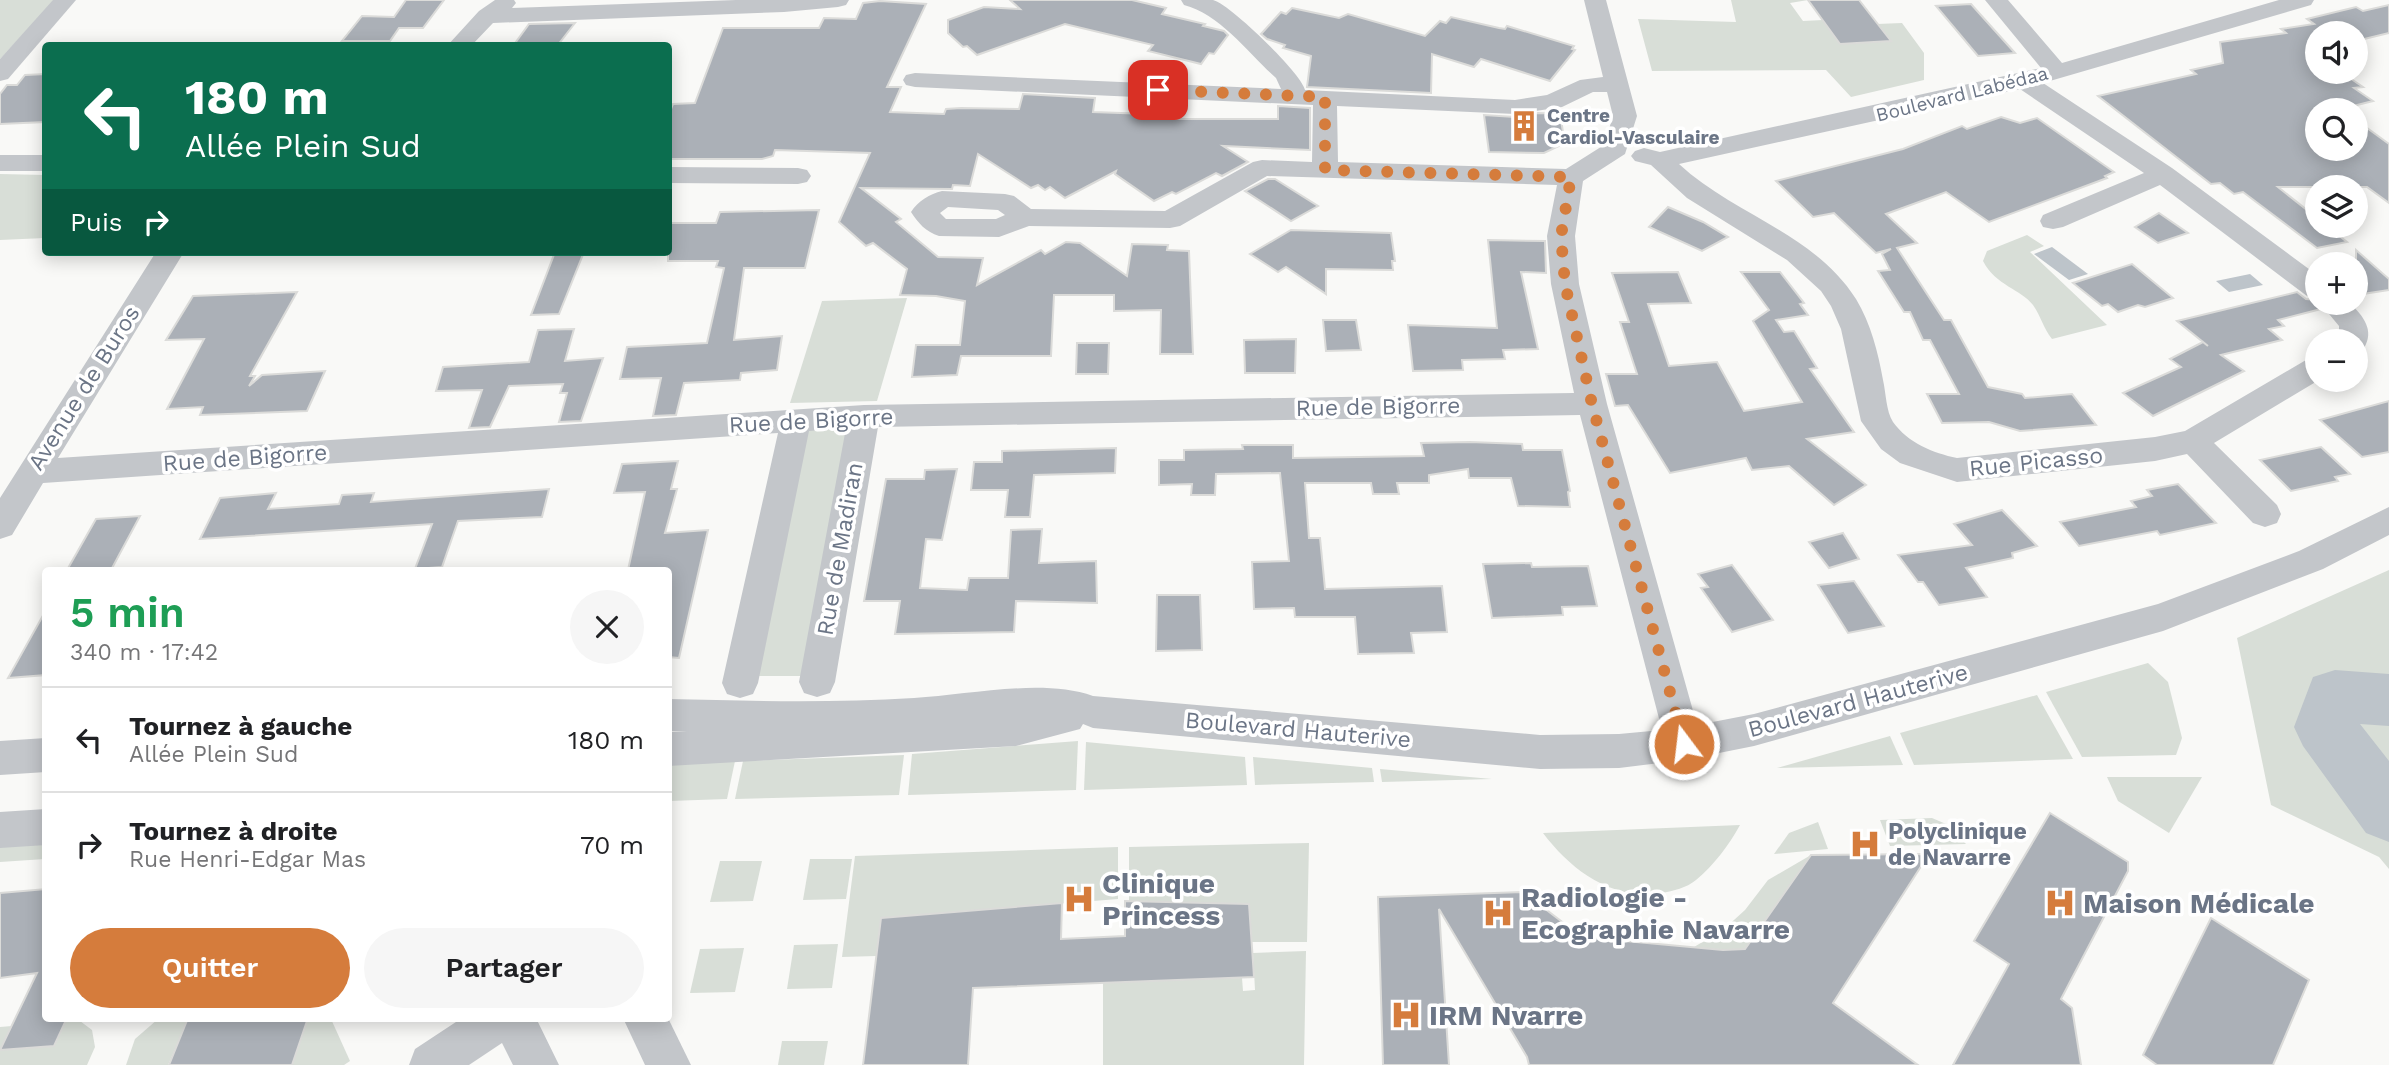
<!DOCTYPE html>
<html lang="fr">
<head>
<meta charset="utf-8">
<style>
	body { margin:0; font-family:"Work Sans",sans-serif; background:#f6f6f6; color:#202124; height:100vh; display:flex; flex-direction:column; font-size:26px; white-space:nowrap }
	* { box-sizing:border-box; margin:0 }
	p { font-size:23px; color:#757577 }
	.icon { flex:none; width:38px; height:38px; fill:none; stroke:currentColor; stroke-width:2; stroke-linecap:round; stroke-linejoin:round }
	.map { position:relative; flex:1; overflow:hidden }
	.panel { position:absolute; left:42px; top:567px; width:630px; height:455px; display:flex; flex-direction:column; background:#fff; border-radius:7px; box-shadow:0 4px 18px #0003 }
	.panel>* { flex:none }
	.guide { position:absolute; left:42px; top:42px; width:630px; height:214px; border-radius:7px; box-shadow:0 4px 18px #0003; background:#0b6e4f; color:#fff; overflow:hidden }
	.fabs { position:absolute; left:2305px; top:21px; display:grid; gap:14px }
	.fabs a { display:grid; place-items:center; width:63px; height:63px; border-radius:50%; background:#fff; box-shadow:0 4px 18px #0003; font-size:35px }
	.pin { position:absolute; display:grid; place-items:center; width:60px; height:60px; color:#fff; margin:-30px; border-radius:14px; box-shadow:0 4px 10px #0006 }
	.me { position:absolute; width:77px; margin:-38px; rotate:345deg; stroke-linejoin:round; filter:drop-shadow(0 0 5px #0008) }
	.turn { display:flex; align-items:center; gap:24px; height:147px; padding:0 28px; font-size:32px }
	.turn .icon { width:91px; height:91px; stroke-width:2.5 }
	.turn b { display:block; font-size:49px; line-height:60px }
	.then { display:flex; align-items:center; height:66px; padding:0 28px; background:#0003; gap:14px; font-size:26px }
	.round { display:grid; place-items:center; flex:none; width:74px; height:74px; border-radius:37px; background:#f6f6f6 }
	.summary { display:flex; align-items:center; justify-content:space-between; height:119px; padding:0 28px }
	h1 { font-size:42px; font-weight:600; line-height:52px; color:#1e9e55 }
	.cta { display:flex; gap:14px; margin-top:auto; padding:14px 28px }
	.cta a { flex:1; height:80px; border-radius:42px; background:#d57c3c; color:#fff; font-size:28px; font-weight:600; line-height:80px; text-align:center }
	.cta a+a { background:#f6f6f6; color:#202124 }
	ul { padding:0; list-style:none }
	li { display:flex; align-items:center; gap:21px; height:105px; padding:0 28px; border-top:2px solid #e0e0e0 }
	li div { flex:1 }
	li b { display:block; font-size:26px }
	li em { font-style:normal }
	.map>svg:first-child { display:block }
	.green { fill:#d8ded7 }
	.water { fill:#bdc4ca }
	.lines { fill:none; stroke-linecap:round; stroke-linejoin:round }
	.river { fill:#bdc4ca; fill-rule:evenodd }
	.building { fill:#abb0b7; stroke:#dbdbd9; stroke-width:2 }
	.minor { fill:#c3c6ca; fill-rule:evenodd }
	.route { stroke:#d57c3c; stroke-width:12; stroke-dasharray:0 21.6 }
	.labels { text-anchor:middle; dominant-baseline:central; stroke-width:7; stroke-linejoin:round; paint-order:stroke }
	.far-street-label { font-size:19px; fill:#6b7586; stroke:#fff }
	.far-poi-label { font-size:19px; font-weight:bold; fill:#6b7586; stroke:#fff; text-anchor:start }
	.street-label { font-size:23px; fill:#6b7586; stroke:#fff }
	.poi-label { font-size:23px; font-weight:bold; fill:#6b7586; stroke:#fff; text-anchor:start }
	.near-poi-label { font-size:28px; font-weight:bold; fill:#6b7586; stroke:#fff; text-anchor:start }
</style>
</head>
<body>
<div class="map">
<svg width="2389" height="1065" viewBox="0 0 2389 1065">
	<rect width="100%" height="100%" fill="#f9f9f7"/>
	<g class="green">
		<path d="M0 0H55L0 59Z"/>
		<path d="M1731 0H1808L1790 3 1803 21 1823 20 1840 44 1890 41 1877 24 1902 23 1924 53V80L1851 97 1826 70 1652 71 1638 19 1736 22Z"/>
		<path d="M0 174 45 175V238L0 240Z"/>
		<path d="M2027 235 2044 246 2030 252 2107 325 2052 339C2043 328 2041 316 2033 305 2021 289 1996 286 1983 261L1987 251Z"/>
		<path d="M907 298 877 401 790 403 822 301Z"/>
		<path d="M856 422 810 676H749L804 425Z"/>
		<path d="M2389 570V869L2379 857 2271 805 2237 638Z"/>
		<path d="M2148 663 2168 682 2182 738 2176 755 2082 757 2046 692Z"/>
		<path d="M2037 695 2073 759 1914 765 1900 733Z"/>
		<path d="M1890 736 1903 765 1777 768Z"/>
		<path d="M1078 741 1076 790 908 795 912 754Z"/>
		<path d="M1086 742 1245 757 1247 785 1084 790Z"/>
		<path d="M904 755 899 795 735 799 743 761Z"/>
		<path d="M1253 757 1372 768 1374 782 1255 785Z"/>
		<path d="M735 761 727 799 669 801 668 764Z"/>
		<path d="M1380 769 1492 779 1382 782Z"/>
		<path d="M2107 777H2202L2169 833 2118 801Z"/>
		<path d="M1932 818 1946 824 1966 844 1890 846 1880 820Z"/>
		<path d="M1818 822 1828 849 1774 854 1789 833Z"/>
		<path d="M1740 825C1729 845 1714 865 1696 880 1686 888 1674 891 1661 893 1612 901 1571 870 1543 833Z"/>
		<path d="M45 842V859L0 862V846Z"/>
		<path d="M1309 843 1307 942H1252L1249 904 1129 901V847Z"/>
		<path d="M1118 847V899L881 918 876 956 842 957 855 856Z"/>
		<path d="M1811 855 1731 969 1723 950 1694 947 1723 930 1745 910 1768 880Z"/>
		<path d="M810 859H852L846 899 803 900Z"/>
		<path d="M720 861H762L753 901 710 902Z"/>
		<path d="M838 944 832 988 787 989 794 945Z"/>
		<path d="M744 948 735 992 690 993 700 949Z"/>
		<path d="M1306 951 1304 1065H1103V983L1242 978 1243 991 1255 990 1253 953Z"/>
		<path d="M158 1019H188L168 1065H126L135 1039Z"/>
		<path d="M308 1019H331L350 1061 344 1065H292Z"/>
		<path d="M66 1021H80L92 1030 95 1047 87 1065H0V1027L12 1026 1 1050 54 1046Z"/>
		<path d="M782 1041H828L824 1065H778Z"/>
	</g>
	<g class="water">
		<path d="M2052 247 2088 274 2069 280 2034 254Z"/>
		<path d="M2250 274 2263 285 2229 292 2216 281Z"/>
	</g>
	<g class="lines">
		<path class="river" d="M2335 670 2389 674V726L2360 724 2389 761V842L2366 833 2303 746 2294 727 2313 677Z"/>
	</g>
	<g class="building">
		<path d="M406 0H444L423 28H399L390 41H342L362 16 394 17Z"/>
		<path d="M1010 0H1132L1166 8 1162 14 1205 24 1203 26 1224 31 1228 35 1214 54 1209 53 1201 64 1148 51 1153 45 1065 24 977 55 967 46 963 47 948 33V20L984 7 1020 9Z"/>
		<path d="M1808 0H1859L1891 41 1840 44Z"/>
		<path d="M880 1 926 4 887 87H901L890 112 944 114 946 109 961 108 1019 109 1023 94 1095 98 1093 112 1148 114 1147 119H1278V106L1310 108V150L1223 146 1248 162 1222 176 1216 173 1176 194 1172 192 1154 201 1115 174 1116 171 1065 198 1050 187 1045 190 1038 185 1031 188 978 154 970 186 953 185 952 189 861 188 901 219 896 222 938 257 983 258 977 285 1041 250 1045 254 1066 242 1080 243 1127 276 1132 244 1168 245 1167 250 1189 251 1193 354H1160L1161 310 1114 311V295H1054L1051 356H961L957 375 912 377 916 345H960L965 301 936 296 900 295 907 269 873 243 866 246 839 222 870 153 775 150 773 156 762 159H668V116L673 104 695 103 723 28H819L824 18 856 19 863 3Z"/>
		<path d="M1971 4 1979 13 2015 53 1978 56 1936 6Z"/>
		<path d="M2389 5V33L2356 41V33H2317V52L2313 53 2317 56V72H2341L2363 87 2354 88 2373 101 2341 109 2343 110H2317V149H2356V120L2389 144V203L2367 187H2278L2317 218V226H2327L2347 242 2317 248 2243 192 2234 194 2220 183 2211 184 2098 96 2196 74 2191 70 2223 63 2220 42 2286 33 2281 29 2314 24 2307 19 2356 7 2363 11Z"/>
		<path d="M1292 8 1339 18 1348 14 1425 36 1440 21 1446 23 1451 17 1499 28 1505 29 1507 26 1574 46 1572 49 1575 50 1550 81 1481 59 1474 67 1432 54 1431 93 1307 87 1311 56 1283 48 1285 45 1267 39 1261 34 1281 12 1286 14Z"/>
		<path d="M575 23 557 46H513L529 24Z"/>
		<path d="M46 74V122L0 124V94L7 85H17L25 75Z"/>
		<path d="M1538 113 1560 114 1564 138 1561 145 1544 153 1489 152 1484 115 1515 117Z"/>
		<path d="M2001 117 2020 123 2037 118 2114 172 2105 176 2107 178 1989 222 1946 192 1886 214 1917 243 1897 248 1944 320H1951L1988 387 2022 394 2025 398 2072 394 2096 425 2020 431 1989 422 1942 423 1927 394H1959L1930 340H1923L1910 312H1904L1878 271 1890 270 1882 254 1891 249 1876 253 1834 213 1813 217 1776 181 1903 149 1962 126 1967 129Z"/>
		<path d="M1268 179H1275L1318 206 1291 221 1245 191Z"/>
		<path d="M1668 207 1703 222 1728 237 1702 251 1649 227Z"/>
		<path d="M819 210 805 268H744L734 340 782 336 777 370 741 373 740 380 684 383 676 415 653 416 661 378 620 379 627 347 707 343 724 268 716 267 718 261H668V223H716L720 212Z"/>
		<path d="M2159 213 2188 233 2158 243 2135 227Z"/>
		<path d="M1291 230 1391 233 1395 261H1392L1393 270 1326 269V294L1286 267 1278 272 1250 254Z"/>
		<path d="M1488 240 1545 241 1546 273 1521 272 1538 349 1503 350 1505 359 1462 360 1463 370 1413 371 1408 325 1497 328Z"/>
		<path d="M2356 250 2389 279V290L2356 295Z"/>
		<path d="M555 252H584L559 314 531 315Z"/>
		<path d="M2132 264 2173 298 2145 307 2138 305 2118 312 2108 304 2102 306 2073 283Z"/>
		<path d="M1678 272 1691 303 1648 304 1669 366 1717 362 1744 411 1802 402 1753 321 1769 310 1741 272H1780L1804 303 1800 304 1808 315 1776 320 1784 332 1794 331 1817 368 1810 369 1854 432 1807 439 1866 485 1834 505 1789 466 1752 470 1746 458 1670 473 1628 405 1615 406 1606 374H1637L1620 322H1629L1612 273Z"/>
		<path d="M297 292 250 376H255L249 386 262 375 325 371 307 411 200 415 203 407 167 409 204 339 166 340 193 296Z"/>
		<path d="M2297 292 2306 299 2317 300 2321 309 2278 320 2284 326 2269 329 2282 340 2221 355 2244 371 2153 416 2123 393 2181 367 2170 359 2203 342 2208 346 2177 321Z"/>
		<path d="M1323 320H1356L1361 350 1326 351Z"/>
		<path d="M574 329 565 361 603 358 581 421 559 422 567 393H560L563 384 509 386 490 427 469 428 482 390 436 391 443 367 529 362 538 330Z"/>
		<path d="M1296 339 1295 373H1245L1244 340Z"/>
		<path d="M1077 343H1109L1108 374H1076Z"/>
		<path d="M2389 401V452L2362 457 2320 420Z"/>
		<path d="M1470 442 1522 444 1523 450H1562L1570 491 1568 492 1570 507 1518 506 1511 478H1469L1468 469 1429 475V483H1397L1399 494H1373L1371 483H1305L1309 538H1320L1325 589 1442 586 1447 632 1411 633 1414 653 1358 654 1355 617H1295L1294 608 1254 609 1252 562 1289 561 1280 473 1216 474 1215 495H1191L1192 484 1159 485V460H1184V450L1243 449 1242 445H1293V458L1424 456 1421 443Z"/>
		<path d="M2321 447 2350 474 2335 477 2338 481 2291 491 2260 460Z"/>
		<path d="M1116 448 1115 473 1034 475 1030 517H1005L1008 490H971L974 462H1002V451Z"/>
		<path d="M678 461 671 489H677L665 533 708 530 679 658 668 657V570H628L645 492 614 493 622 464Z"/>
		<path d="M957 469 942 540 926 539 920 588 967 590 969 578H1008L1011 530 1042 529 1039 563 1096 561 1097 603 1016 601 1014 632 895 634 900 601H864L886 479H924L925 470Z"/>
		<path d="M2178 484 2216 523 2160 535 2157 531 2079 546 2060 522 2136 507 2131 501 2152 496 2147 490Z"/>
		<path d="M549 489 542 517 458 521 442 567 415 569 432 524 200 539 220 498 276 493 268 509 339 504 342 495 374 493 371 502Z"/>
		<path d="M2002 510 2037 546 2012 553 2013 558 1966 568 1987 597 1939 605 1923 582H1918L1898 555 1972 545 1954 524Z"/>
		<path d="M140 516 111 570H67L96 519Z"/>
		<path d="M1843 533 1859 559 1829 568 1809 542Z"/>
		<path d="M1531 563 1532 567 1588 566 1597 606 1562 607 1563 615 1492 618 1483 564Z"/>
		<path d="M1732 565 1773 620 1732 632 1701 588 1708 587 1698 574Z"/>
		<path d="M1854 581 1884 626 1848 633 1818 585Z"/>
		<path d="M1157 595H1200L1202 650 1156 651Z"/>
		<path d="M46 610V675L8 678Z"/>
		<path d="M2050 813 2128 862V871L2061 999 2072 1008 2081 1065H1953L2009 964 1974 941Z"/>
		<path d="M1929 854 1833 1003 1918 1065H1529L1527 1057 1439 909 1449 1065H1383L1378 897 1523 892 1582 937 1723 950 1745 949 1811 855Z"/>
		<path d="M46 889V1018H67L54 1046 0 1050 37 973 0 978V893Z"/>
		<path d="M1125 901 1249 904 1254 977 973 988 968 1065H863L881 918 1062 903 1061 939 1125 936Z"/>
		<path d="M2211 918 2309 980 2273 1065H2157L2143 1055Z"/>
		<path d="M188 1018H308L292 1065H169Z"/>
	</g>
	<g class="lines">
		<g class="minor">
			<path d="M53 0H76L8 79 0 81V59Z"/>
			<path d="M495 0H514L516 3 512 8 736 0H849L846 5 838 7 784 12 493 23 471 46H447L479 11Z"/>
			<path d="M1181 0C1191 0 1204 0 1213 0 1230 4 1302 74 1305 90L1515 100 1547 95 1580 80 1603 77 1584 0H1606L1637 116 1625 154 1583 181 1575 236 1579 284 1607 404 1697 725 1754 714 2158 604 2299 551 2389 507V535L2323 569 2163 631 1754 746 1684 760 1619 768 1540 769 1093 728 1083 724 1080 729 1016 746 668 766V732L687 731H668V699C750 701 832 703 914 698 968 695 1042 678 1093 696L1540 735 1619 734 1662 730 1580 415 878 427 835 682 830 693 817 697 804 693 799 682 846 428 809 431 758 683 753 694 740 698 727 694 722 683 778 433 43 483 12 535 0 539V498L156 252H184L58 458 864 405 1574 393 1551 284 1547 236 1557 185 1267 176 1180 226 1170 228 1029 226 999 237 939 236C926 232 918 223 911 212 918 201 930 194 942 191L1005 194 1014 196 1031 209 1165 211 1253 162 1262 160 1312 162 1313 105 915 87 906 85 903 80 906 75 915 73 1281 89 1276 78C1249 54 1220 14 1184 5ZM1593 92H1607L1613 116 1604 145 1566 169 1338 162 1337 106 1515 114 1562 107ZM948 207 998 210 1005 215 996 219H946L940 213Z"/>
			<path d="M1985 0H2008L2062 63 2279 0H2314L2311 5 2043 83 2172 168 2317 275V298L2307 296 2160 185 2063 227 2053 229 2043 227 2040 221 2043 215 2144 173 2020 89 1679 164C1734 215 1814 233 1856 299 1871 324 1878 352 1883 380 1886 393 1886 411 1893 422 1908 443 1933 453 1957 458L2155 437 2185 431 2306 360 2317 357 2319 380 2214 443 2277 505 2281 514 2277 523 2265 527 2253 523 2187 454 2155 461 1957 482 1900 463 1881 449 1861 421 1841 329 1831 306 1821 291 1787 260 1687 198 1651 165 1635 161 1631 156 1635 151 1644 148 1660 152 2041 68Z"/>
			<rect x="0" y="155" width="46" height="16"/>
			<path d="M668 167 798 168 807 170 811 176 807 182 798 184 668 183Z"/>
			<path d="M2320 303H2350C2363 316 2375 330 2364 348L2356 351V341H2339V326Z"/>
			<path d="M46 738V772L0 775V741Z"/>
			<path d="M46 809V845L0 848V812Z"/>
			<path d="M462 1018H536L559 1065H513L502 1043 469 1065H409L415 1049Z"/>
			<path d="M623 1018H668L691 1065H645Z"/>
		</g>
	</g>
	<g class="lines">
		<path class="route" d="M1158 90 1325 97V170L1571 177 1561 236 1565 284 1592 404 1684 744"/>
	</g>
	<defs>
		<symbol id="building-bare" viewBox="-9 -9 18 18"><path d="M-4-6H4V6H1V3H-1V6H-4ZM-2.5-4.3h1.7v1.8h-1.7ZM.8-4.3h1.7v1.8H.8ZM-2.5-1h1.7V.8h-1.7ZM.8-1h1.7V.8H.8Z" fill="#d57c3c" stroke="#fff" stroke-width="2.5" paint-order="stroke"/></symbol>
		<symbol id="hospital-bare" viewBox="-9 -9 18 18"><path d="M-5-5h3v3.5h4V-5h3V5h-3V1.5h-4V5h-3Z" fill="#d57c3c" stroke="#fff" stroke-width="2.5" paint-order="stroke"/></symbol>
	</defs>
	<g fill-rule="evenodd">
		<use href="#building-bare" x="1502" y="104" width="44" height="44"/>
		<use href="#hospital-bare" x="1843" y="822" width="44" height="44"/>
		<use href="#hospital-bare" x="1057" y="877" width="44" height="44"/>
		<use href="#hospital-bare" x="2038" y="881" width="44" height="44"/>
		<use href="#hospital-bare" x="1476" y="891" width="44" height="44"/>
		<use href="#hospital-bare" x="1384" y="993" width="44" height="44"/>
	</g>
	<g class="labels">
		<g class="far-street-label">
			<text transform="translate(1962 94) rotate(-14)">Boulevard Labédaa</text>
		</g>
		<g class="far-poi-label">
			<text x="1547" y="115">Centre<tspan x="1547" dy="22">Cardiol-Vasculaire</tspan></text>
		</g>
		<g class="street-label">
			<text transform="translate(84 388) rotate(-58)">Avenue de Buros</text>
			<text transform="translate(1378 407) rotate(-1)">Rue de Bigorre</text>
			<text transform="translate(811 421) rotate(-3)">Rue de Bigorre</text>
			<text transform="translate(245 458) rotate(-4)">Rue de Bigorre</text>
			<text transform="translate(2036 462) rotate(-6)">Rue Picasso</text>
			<text transform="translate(840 549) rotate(-80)">Rue de Madiran</text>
			<text transform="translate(1858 701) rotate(-15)">Boulevard Hauterive</text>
			<text transform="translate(1298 730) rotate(5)">Boulevard Hauterive</text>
		</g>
		<g class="poi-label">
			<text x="1888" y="831">Polyclinique<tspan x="1888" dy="26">de Navarre</tspan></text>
		</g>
		<g class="near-poi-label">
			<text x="1102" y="883">Clinique<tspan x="1102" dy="32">Princess</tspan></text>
			<text x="1521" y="897">Radiologie -<tspan x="1521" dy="32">Ecographie Navarre</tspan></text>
			<text x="2083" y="903">Maison Médicale</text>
			<text x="1429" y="1015">IRM Nvarre</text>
		</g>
	</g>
</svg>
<div class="fabs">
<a><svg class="icon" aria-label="sound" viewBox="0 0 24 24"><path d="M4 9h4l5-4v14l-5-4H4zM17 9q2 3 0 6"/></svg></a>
<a><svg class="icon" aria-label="search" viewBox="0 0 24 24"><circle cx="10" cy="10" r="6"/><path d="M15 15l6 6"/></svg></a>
<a><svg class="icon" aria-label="layers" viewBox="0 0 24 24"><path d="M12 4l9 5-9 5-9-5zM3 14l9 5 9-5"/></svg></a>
<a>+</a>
<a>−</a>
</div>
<div class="pin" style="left:1158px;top:90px;background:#d93025"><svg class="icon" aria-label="arrive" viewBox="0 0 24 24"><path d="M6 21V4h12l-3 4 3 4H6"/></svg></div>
<svg class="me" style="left:1684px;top:744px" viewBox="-20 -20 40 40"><circle r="17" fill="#d57c3c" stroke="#fff" stroke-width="3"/><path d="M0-11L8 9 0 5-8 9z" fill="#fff"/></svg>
<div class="guide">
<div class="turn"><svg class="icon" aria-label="left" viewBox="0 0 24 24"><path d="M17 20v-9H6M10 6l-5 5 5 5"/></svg><div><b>180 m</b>Allée Plein Sud</div></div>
<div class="then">Puis<svg class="icon" aria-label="right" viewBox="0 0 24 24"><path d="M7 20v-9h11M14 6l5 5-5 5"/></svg></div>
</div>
<section class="panel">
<div class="summary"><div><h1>5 min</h1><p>340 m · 17:42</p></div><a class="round"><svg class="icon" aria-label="close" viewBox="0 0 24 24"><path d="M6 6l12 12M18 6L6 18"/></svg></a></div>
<ul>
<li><svg class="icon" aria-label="left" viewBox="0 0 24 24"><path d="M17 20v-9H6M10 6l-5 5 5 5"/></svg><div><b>Tournez à gauche</b><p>Allée Plein Sud</p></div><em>180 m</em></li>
<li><svg class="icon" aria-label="right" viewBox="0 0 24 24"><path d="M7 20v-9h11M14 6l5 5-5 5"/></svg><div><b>Tournez à droite</b><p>Rue Henri-Edgar Mas</p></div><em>70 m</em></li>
</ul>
<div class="cta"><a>Quitter</a><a>Partager</a></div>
</section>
</div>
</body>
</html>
